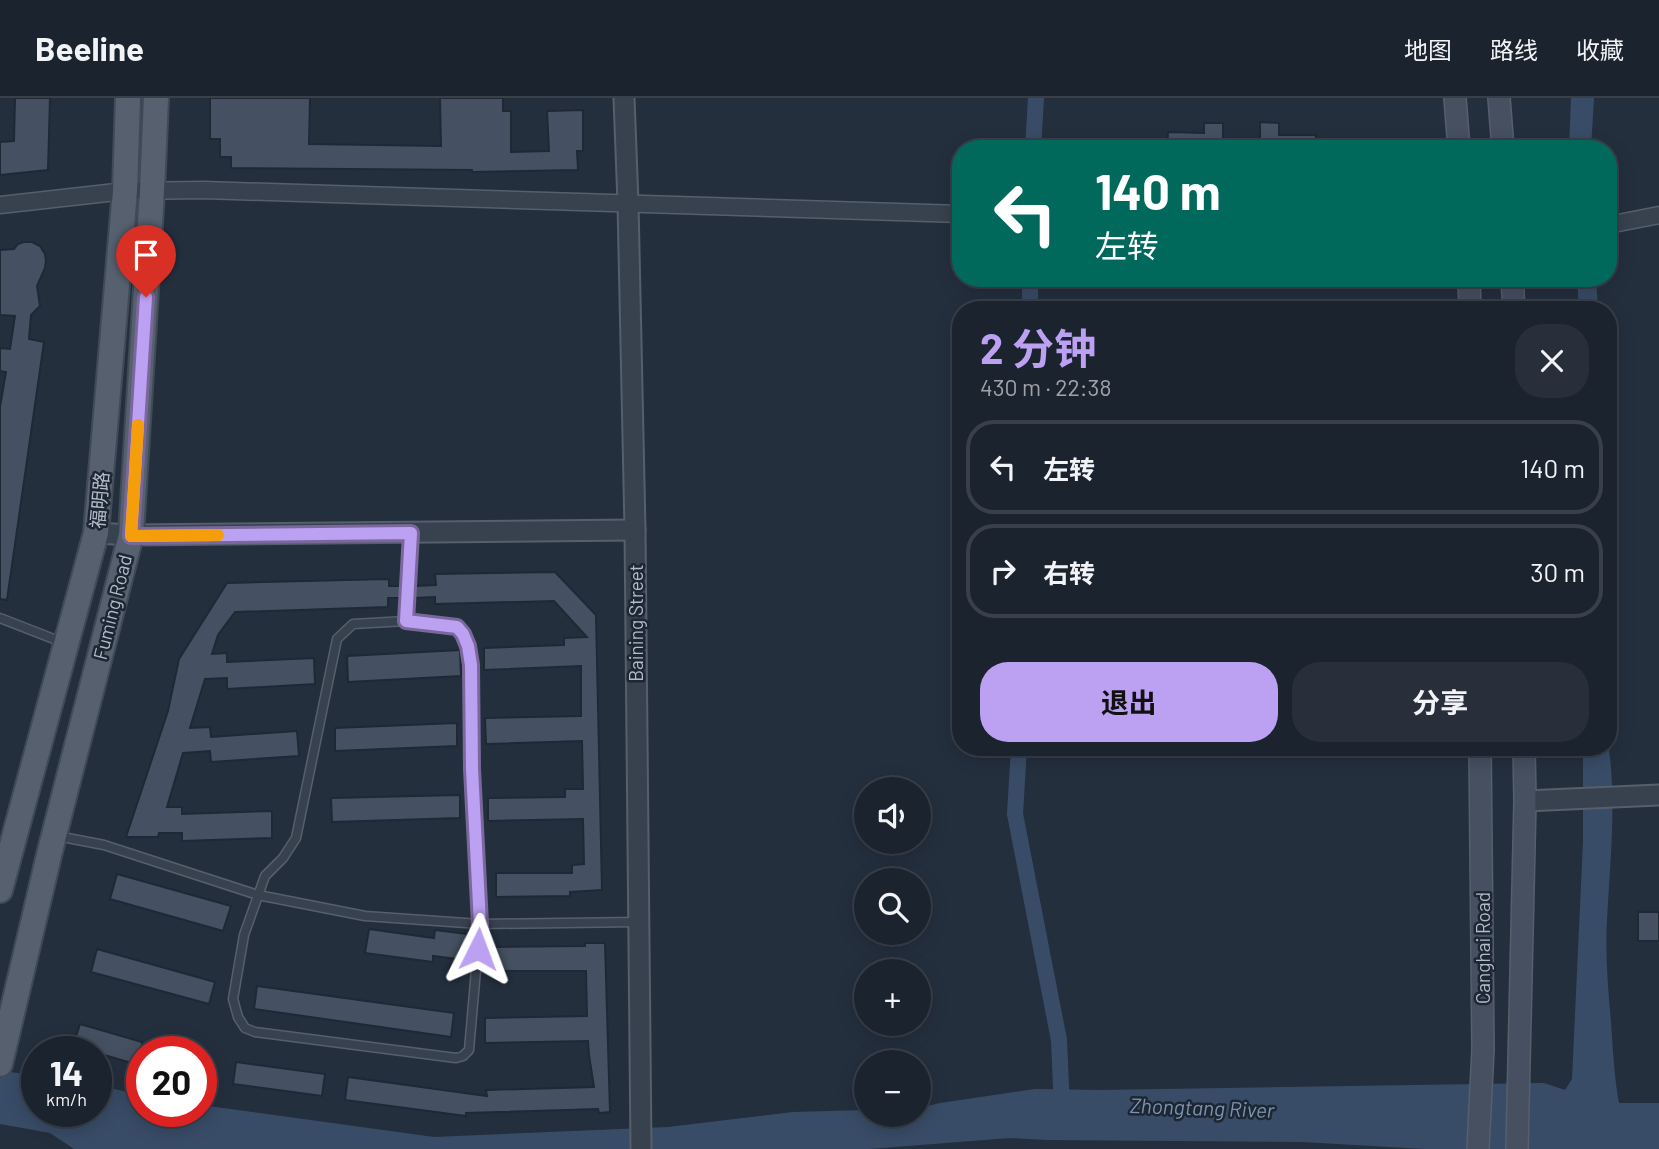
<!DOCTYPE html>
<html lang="zh">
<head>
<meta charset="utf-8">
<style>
	body { margin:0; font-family:Barlow,"Noto Sans SC",sans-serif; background:#282f3a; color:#f1f3f6; height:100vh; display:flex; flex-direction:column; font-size:26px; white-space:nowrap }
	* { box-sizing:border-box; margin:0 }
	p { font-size:23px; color:#a0a4aa }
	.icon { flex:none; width:38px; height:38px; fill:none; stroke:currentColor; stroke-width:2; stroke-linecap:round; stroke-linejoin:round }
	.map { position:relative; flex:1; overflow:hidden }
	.details { position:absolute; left:952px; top:203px; width:665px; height:455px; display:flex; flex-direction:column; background:#1b232e; border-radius:28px; box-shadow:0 4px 18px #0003,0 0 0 2px #39404a }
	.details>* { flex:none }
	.hud { position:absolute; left:952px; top:42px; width:665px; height:147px; border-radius:28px; box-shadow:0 4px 18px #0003,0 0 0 2px #39404a; background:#00695c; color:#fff; overflow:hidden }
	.tools { position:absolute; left:854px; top:679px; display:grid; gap:14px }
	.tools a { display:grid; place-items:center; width:77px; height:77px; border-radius:50%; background:#1b232e; box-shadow:0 4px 18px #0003,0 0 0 2px #39404a; font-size:35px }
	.speed { position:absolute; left:21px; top:938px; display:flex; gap:14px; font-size:35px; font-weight:700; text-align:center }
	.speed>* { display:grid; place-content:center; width:91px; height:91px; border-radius:50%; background:#1b232e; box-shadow:0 4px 18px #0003,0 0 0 2px #39404a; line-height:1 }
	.speed small { font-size:18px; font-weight:400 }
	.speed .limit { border:10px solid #d22; background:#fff; color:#111 }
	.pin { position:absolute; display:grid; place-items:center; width:60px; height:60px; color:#fff; margin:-72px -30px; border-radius:50% 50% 50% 0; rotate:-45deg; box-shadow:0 0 7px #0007 }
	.pin .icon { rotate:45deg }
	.me { position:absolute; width:77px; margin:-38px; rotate:3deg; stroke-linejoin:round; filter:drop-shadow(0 0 5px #0008) }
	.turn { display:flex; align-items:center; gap:24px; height:147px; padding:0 28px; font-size:32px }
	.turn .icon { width:91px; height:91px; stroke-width:2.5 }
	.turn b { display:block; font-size:49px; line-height:60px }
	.round { display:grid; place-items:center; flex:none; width:74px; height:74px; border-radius:28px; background:#282f3a }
	.summary { display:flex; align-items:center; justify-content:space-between; height:119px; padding:0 28px }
	h1 { font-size:42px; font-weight:700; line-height:52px; color:#bca0f2 }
	.primary-button { display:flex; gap:14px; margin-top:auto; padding:14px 28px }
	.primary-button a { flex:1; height:80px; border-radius:28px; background:#bca0f2; color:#111; font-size:28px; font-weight:700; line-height:80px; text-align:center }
	.primary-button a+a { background:#282f3a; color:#f1f3f6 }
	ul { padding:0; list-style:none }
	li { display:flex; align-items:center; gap:21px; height:94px; margin:0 14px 10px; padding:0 14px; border:4px solid #39404a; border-radius:28px }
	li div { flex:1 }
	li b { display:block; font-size:26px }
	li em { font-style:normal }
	header { display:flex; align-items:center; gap:42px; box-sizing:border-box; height:98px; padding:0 35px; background:#1b232e; border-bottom:2px solid #39404a }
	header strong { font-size:33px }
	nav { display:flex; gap:38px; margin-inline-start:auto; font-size:24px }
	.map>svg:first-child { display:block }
	.water { fill:#394c67 }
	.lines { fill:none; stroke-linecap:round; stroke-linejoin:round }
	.canal { stroke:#394c67; stroke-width:16 }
	.building { fill:#455162; stroke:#1f2835; stroke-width:2 }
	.service-casing { stroke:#565f6c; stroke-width:11 }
	.minor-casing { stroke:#565f6c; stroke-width:19 }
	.tertiary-casing { stroke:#565f6c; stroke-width:23 }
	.secondary-casing { stroke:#565f6c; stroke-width:24 }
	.primary-casing { stroke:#414a57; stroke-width:28 }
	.service { stroke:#38414e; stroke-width:8 }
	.minor { stroke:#38414e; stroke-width:16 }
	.tertiary { stroke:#38414e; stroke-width:19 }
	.secondary { stroke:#465061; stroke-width:21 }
	.primary { stroke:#56606e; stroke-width:24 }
	.route-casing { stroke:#7a689d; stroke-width:18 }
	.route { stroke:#bca0f2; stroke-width:12 }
	.slow { stroke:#f59e0b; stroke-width:12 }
	.labels { text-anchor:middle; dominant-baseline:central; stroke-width:5; stroke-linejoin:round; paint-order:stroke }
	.street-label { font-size:19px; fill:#b4bcc9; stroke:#1d2633 }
	.water-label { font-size:21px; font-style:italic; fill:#7c92b1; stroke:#1d2633 }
</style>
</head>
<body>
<header>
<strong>Beeline</strong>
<nav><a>地图</a><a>路线</a><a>收藏</a></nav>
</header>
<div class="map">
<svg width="1659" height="1051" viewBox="0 0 1659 1051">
	<rect width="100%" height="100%" fill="#242f3e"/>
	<g class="water">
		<path d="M1571 0H1594L1591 51H1569Z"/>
		<path d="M1577 180H1596L1598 212H1579Z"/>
		<path d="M1608 401 1610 405 1615 449V513L1613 547 1616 578 1608 607Z"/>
		<path d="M1608 644C1617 703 1610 763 1607 822 1605 856 1608 891 1611 924 1613 951 1614 978 1619 1005H1659V1051H1425L1302 1044 1047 1042 1010 1040 869 1051H74L50 1035 0 1026V973L37 977V1013H96V987L142 997V1013H201V1007L434 1039 668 1029 793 1014 866 1012V1017H919V1010L940 1005 1035 991 1100 992 1544 985 1565 992 1572 981 1583 744V649H1608Z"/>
	</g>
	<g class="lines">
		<g class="canal">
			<path d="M1033 51 1036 0"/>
			<path d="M1030 212V180"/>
			<path d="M1019 649 1015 716 1059 942 1062 1013"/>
		</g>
	</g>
	<g class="building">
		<path d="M15 0H50L48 72 0 77V44L14 43Z"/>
		<path d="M210 0H310L309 46 441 48 440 0H503V13H511V54L549 53 547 13 583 12V53H577L578 72 472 74V72L231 70V59H220V41H210Z"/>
		<path d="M1260 24 1279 25V37H1316L1315 51H1260Z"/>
		<path d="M1204 25H1223V51H1167L1168 34 1204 35Z"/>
		<path d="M24 144H32L40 148 45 156 46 163 45 170 37 188 40 208 31 217 29 241 44 244 7 502 0 501V309L6 274 0 273V250L10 251 15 218 0 217V152L14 151 18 146Z"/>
		<path d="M555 474 596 517 602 792 570 794V798L496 799V775H572V767L584 766 583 721 488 723V700L565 699V691H583L582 643 486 646 485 620 581 618V568L484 572V550L564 547V540L587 539 554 503 435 506V499L414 500 415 488 436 487 435 476Z"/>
		<path d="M389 481V488H401V500H388V509L235 514 218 537 212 556 227 555V564L314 560 315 586 227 591V580L205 581 190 630 210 629 211 639 297 633 299 658 211 664 210 653 183 655 167 709H182V716L272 713V740L182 743V735H159L158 739H126L168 613 179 561 227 485Z"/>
		<path d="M460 552 461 578 348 584 347 558Z"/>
		<path d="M457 625V648L335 653V630Z"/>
		<path d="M460 697V720L332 724 331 700Z"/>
		<path d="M117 776 231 808 223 833 110 801Z"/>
		<rect x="1638" y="814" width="21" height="29"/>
		<path d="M369 831 434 840 435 832 467 836 464 862 433 858V864L365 855Z"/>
		<path d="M585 845H605L610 1014 599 1015 598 1011 466 1015V1018L345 1002 348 979 487 998 486 992 594 989 589 957 588 943 485 945V920L587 918 586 873H492V849L585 848Z"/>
		<path d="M97 851 215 884 209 906 91 874Z"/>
		<path d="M257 888 454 915 451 939 254 911Z"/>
		<path d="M80 926 142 944V968L73 948Z"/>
		<path d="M236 964 325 976 322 998 233 986Z"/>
	</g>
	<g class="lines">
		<defs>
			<g id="service">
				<path d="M0 520 64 545"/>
				<path d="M406 523 457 529 463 536 468 548 471 567 472 671 480 826 469 952 463 958 456 960 255 934 245 930 238 919 233 901 244 837 265 778 283 760 296 740 337 541 353 526Z"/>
				<path d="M406 523 411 435"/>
				<path d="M57 738 104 747 258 797 365 818 480 826 638 824"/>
			</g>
			<g id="minor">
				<path d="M0 107 125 93 204 92 961 116"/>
				<path d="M1608 127 1659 117"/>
			</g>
			<g id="tertiary">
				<path d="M624 0 628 105 635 432 641 1051"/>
				<path d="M96 435 131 437 635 432"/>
				<path d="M1525 703 1659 697"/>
			</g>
			<g id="secondary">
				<path d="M1455 0 1459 51"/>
				<path d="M1499 0 1503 51"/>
				<path d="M1469 180 1470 212"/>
				<path d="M1512 180 1514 212"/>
				<path d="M1478 1051 1483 951 1480 649"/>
				<path d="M1517 1051 1525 703 1524 649"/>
			</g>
			<g id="primary">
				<path d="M0 792 96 435 125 93 128 0"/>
				<path d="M0 966 50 753 131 437 152 93 156 0"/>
			</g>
		</defs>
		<use href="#service" class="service-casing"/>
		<use href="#minor" class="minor-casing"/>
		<use href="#tertiary" class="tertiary-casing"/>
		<use href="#secondary" class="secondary-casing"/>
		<use href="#primary" class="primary-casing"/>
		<use href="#service" class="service"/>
		<use href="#minor" class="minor"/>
		<use href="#tertiary" class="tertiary"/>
		<use href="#secondary" class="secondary"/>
		<use href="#primary" class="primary"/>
	</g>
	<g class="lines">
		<defs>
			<path id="route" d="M146 199 131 438 411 435 406 523 457 529 463 536 468 548 471 567 472 671 480 826 478 851"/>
		</defs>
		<use href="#route" class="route-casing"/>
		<use href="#route" class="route"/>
		<path class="slow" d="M138 327 131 438 218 437"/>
	</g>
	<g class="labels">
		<g class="street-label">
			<text transform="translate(99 402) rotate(-85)">福明路</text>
			<text transform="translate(112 509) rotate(-76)">Fuming Road</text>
			<text transform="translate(635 525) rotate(-90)">Baining Street</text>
			<text transform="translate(1482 850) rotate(-90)">Canghai Road</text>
		</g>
		<g class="water-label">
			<text transform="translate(1202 1009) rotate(2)">Zhongtang River</text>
		</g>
	</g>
</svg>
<div class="tools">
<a><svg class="icon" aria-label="sound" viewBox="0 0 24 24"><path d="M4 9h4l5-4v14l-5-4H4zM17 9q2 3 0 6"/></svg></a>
<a><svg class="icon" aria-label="search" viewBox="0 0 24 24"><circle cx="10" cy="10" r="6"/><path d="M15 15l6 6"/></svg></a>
<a>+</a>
<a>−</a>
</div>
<div class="speed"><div>14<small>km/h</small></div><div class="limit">20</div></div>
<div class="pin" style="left:146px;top:199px;background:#d93025"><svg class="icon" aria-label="arrive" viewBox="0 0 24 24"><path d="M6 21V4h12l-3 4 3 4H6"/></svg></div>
<svg class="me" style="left:478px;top:851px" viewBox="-20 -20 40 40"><path d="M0-17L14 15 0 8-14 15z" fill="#bca0f2" stroke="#fff" stroke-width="4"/></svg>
<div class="hud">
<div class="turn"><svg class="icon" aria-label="left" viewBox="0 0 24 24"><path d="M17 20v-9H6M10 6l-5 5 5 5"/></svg><div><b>140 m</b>左转</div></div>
</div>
<section class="details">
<div class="summary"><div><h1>2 分钟</h1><p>430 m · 22:38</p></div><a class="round"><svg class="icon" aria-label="close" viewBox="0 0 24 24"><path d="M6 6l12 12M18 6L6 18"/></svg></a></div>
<ul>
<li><svg class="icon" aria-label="left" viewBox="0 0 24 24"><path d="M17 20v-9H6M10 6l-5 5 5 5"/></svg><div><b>左转</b></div><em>140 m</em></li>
<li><svg class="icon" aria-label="right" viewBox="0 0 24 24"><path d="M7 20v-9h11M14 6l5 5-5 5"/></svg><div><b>右转</b></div><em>30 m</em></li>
</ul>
<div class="primary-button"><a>退出</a><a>分享</a></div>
</section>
</div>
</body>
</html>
